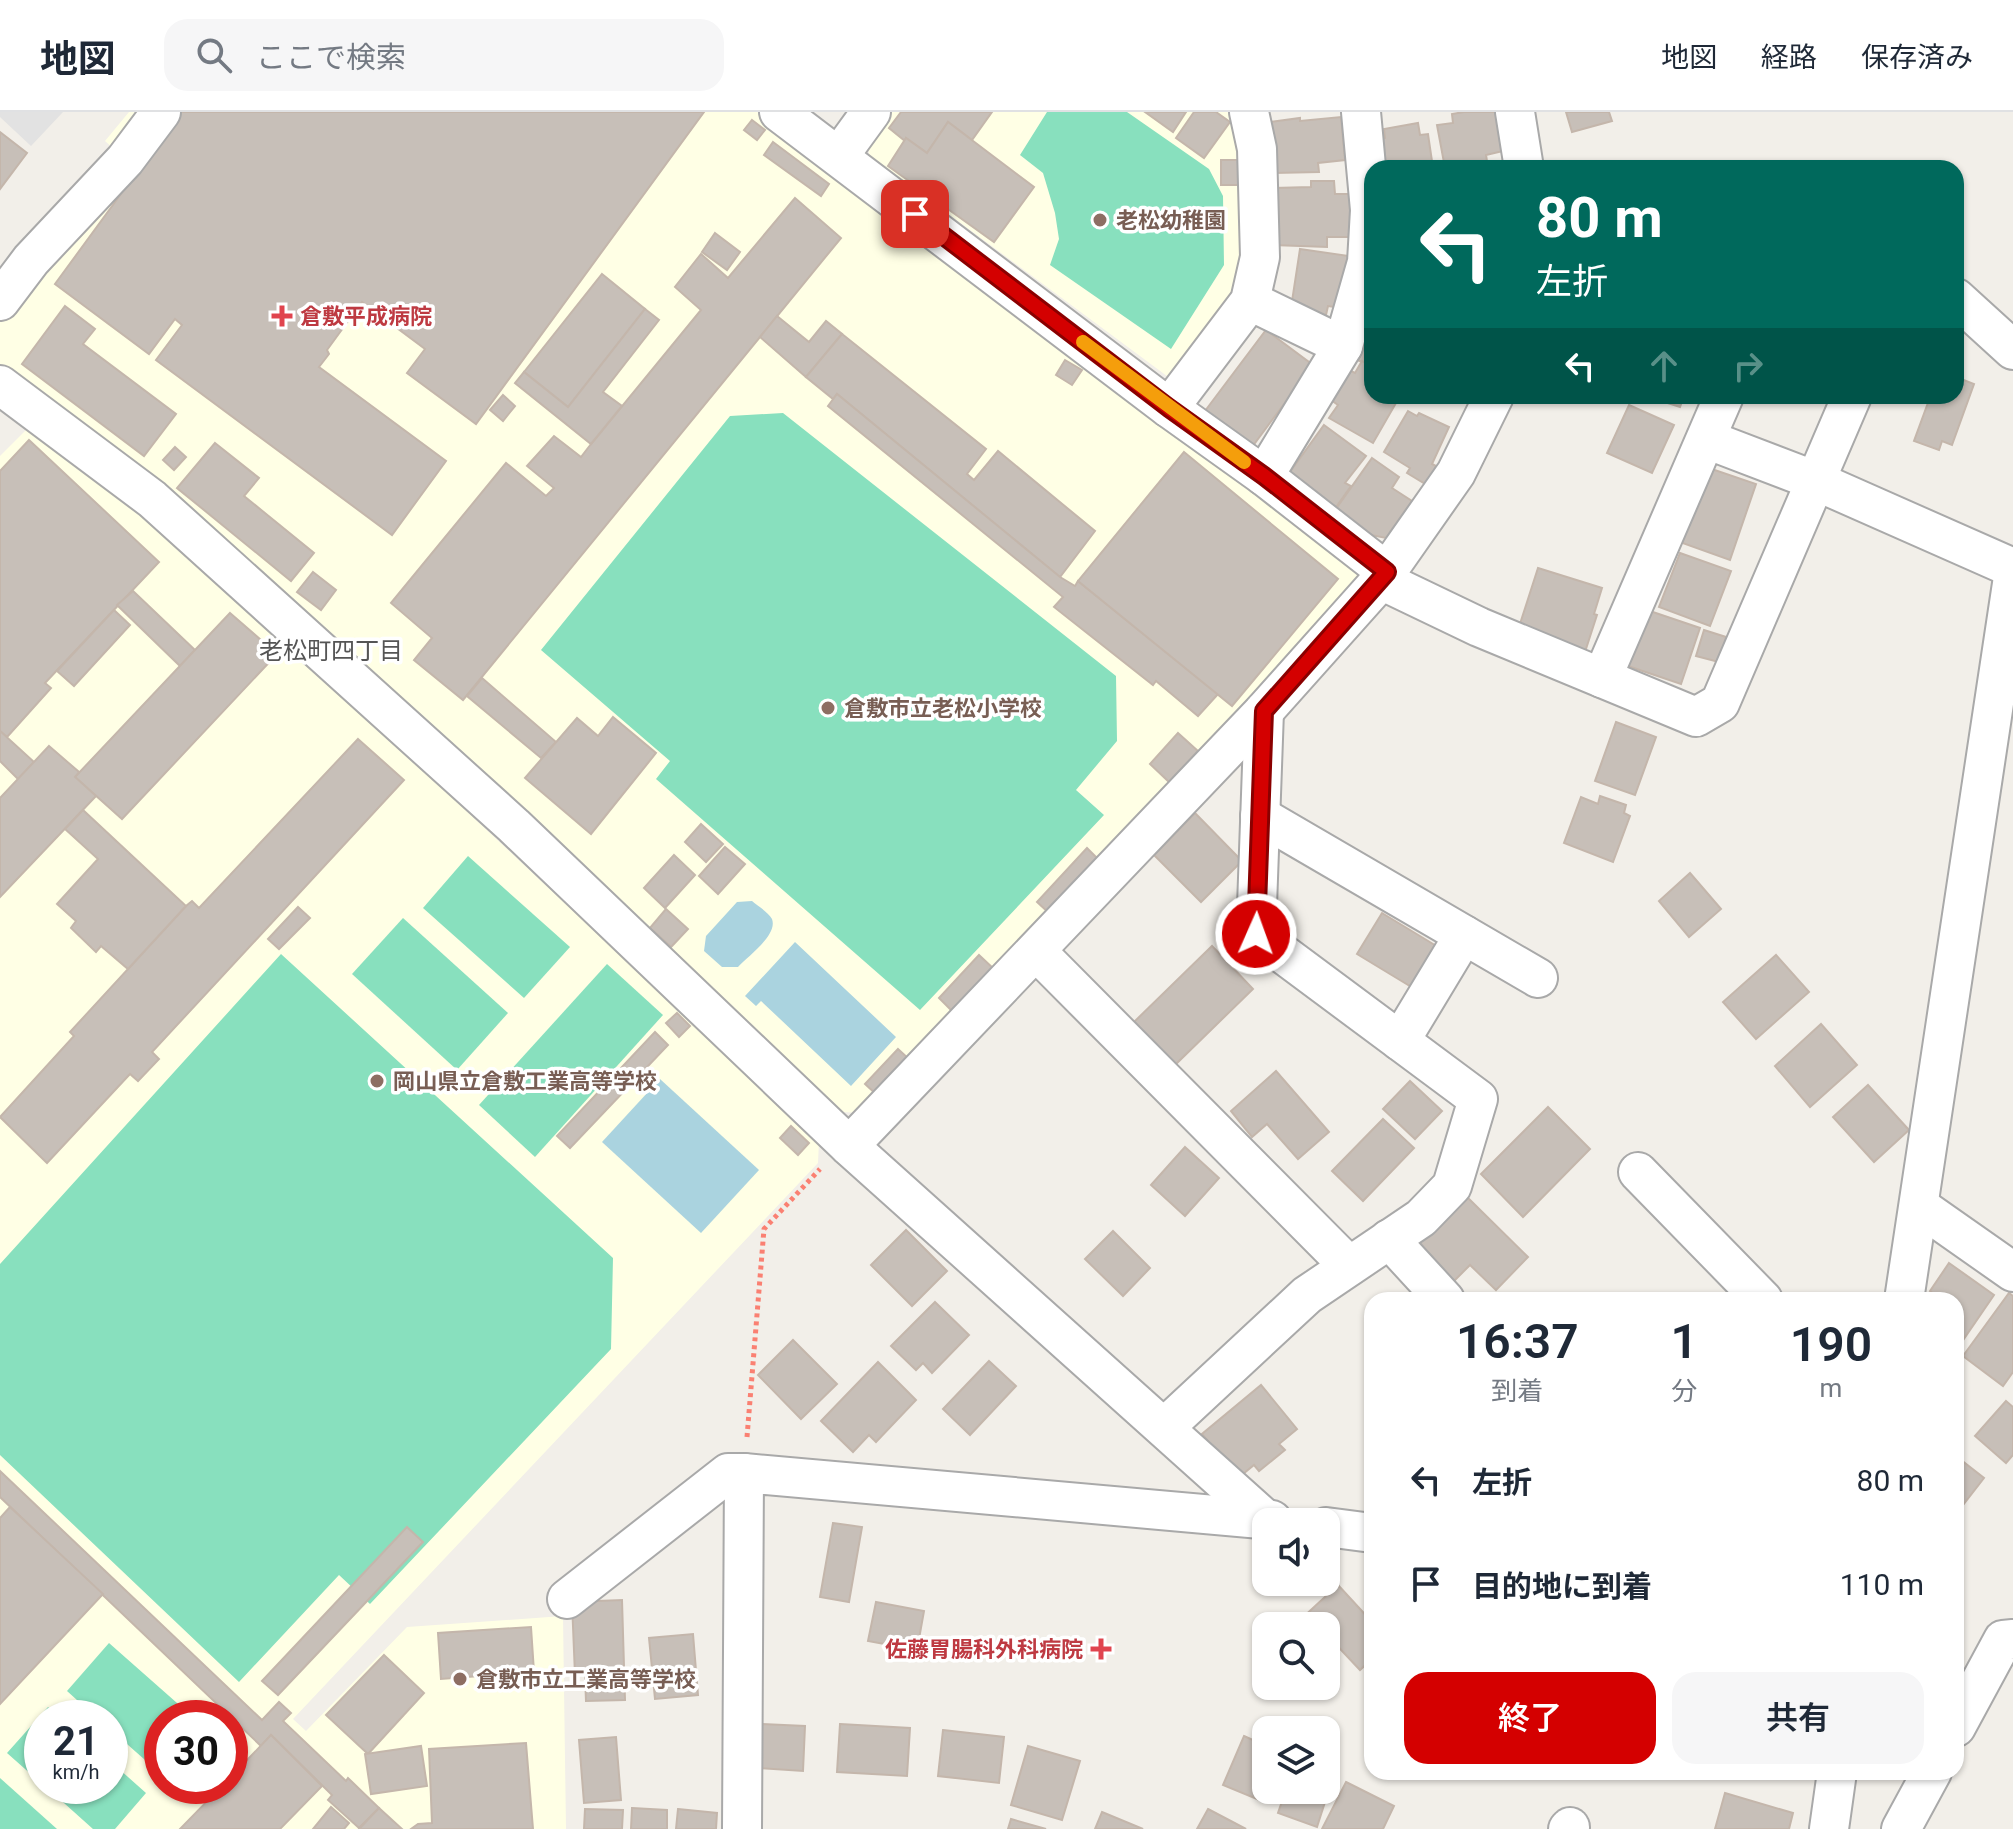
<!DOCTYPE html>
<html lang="ja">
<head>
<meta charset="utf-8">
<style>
	body { margin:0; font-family:Roboto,"Noto Sans JP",sans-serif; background:#f6f6f7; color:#1f2937; height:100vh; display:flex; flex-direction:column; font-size:30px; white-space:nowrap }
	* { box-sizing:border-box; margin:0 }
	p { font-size:26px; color:#747a83 }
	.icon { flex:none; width:44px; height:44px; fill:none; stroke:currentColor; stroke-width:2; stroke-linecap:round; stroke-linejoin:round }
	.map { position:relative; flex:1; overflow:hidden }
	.panel { position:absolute; left:1364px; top:1180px; width:600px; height:488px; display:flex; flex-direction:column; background:#fff; border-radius:24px; box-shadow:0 2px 6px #0004 }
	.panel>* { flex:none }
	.guide { position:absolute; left:1364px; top:48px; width:600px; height:244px; border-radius:24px; box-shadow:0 2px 6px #0004; background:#00695c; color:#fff; overflow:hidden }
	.buttons { position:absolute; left:1252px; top:1396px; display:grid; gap:16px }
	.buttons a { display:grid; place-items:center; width:88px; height:88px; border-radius:16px; background:#fff; box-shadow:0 2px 6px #0004; font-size:40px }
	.speed { position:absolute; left:24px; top:1588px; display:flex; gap:16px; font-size:40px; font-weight:700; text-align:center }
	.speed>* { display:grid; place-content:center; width:104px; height:104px; border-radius:50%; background:#fff; box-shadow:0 2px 6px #0004; line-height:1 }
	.speed small { font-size:20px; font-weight:400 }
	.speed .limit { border:12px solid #d22; background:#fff; color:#111 }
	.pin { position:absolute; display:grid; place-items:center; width:68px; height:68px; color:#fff; margin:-34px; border-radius:16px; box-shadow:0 4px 12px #0006 }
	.me { position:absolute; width:88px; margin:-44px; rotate:2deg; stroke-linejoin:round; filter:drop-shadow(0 0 6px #0008) }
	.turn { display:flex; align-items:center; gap:28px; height:168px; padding:0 40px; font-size:36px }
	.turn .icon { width:104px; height:104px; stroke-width:2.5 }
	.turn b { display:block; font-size:56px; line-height:68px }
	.lanes { display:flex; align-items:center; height:76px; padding:0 40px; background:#0003; justify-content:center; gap:40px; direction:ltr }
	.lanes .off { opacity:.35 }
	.eta { display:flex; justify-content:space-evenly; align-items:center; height:136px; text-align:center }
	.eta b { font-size:48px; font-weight:600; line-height:56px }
	.button { display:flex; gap:16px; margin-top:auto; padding:16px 40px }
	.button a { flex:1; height:92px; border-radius:24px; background:#d40000; color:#fff; font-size:32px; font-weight:600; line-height:92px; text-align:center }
	.button a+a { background:#f6f6f7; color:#1f2937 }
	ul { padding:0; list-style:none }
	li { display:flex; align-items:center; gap:24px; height:104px; padding:0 40px }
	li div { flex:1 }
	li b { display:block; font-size:30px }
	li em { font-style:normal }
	header { display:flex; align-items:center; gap:48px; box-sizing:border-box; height:112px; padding:0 40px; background:#fff; border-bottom:2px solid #e0e1e3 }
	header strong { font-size:38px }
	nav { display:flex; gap:44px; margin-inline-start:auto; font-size:28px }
	.search { width:560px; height:72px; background:#f6f6f7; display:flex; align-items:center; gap:20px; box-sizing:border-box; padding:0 28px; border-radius:24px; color:#747a83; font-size:30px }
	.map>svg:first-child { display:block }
	.education { fill:#ffffe5; fill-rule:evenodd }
	.pitch { fill:#88e0be }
	.parking { fill:#e2e2e2 }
	.water { fill:#aad3df }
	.building { fill:#c7bfb8; stroke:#c4b6ab; stroke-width:2 }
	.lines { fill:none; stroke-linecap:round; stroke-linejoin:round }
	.minor-casing { stroke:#a9a9a9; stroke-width:42 }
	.path { stroke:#fa8072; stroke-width:5; stroke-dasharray:4 4; stroke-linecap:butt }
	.minor { stroke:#fff; stroke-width:38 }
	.route-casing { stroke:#8a0000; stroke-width:20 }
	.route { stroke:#d40000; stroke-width:14 }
	.slow { stroke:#f59e0b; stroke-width:14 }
	.education-dot { fill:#8d6e63; stroke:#fff; stroke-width:3 }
	.health-dot { fill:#e0444e; stroke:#fff; stroke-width:3 }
	.labels { text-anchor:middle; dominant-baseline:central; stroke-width:7; stroke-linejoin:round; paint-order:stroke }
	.education-label { font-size:22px; font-weight:bold; fill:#785e54; stroke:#fff; text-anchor:start }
	.health-label { font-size:22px; font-weight:bold; fill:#be3a42; stroke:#fff; text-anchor:start }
	.neighbourhood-label { font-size:24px; fill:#555; stroke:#fff }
</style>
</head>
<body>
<header>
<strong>地図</strong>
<div class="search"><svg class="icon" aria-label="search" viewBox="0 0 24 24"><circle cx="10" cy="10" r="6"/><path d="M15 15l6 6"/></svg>ここで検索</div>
<nav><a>地図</a><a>経路</a><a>保存済み</a></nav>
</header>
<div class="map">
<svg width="2013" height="1717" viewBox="0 0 2013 1717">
	<rect width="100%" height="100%" fill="#f2efe9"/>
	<g class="education">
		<path d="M129 0H762L1360 459 1362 475 864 1001 841 1000 542 717 152 366 0 252V156L114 37 105 29Z"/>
		<path d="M886 0H1232L1237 8 1243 172 1175 270 869 43 868 26Z"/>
		<path d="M28 316 211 460 819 1029 818 1051 293 1607 306 1619 407 1515 563 1504 566 1717H0V344ZM42 1606H110V1674H42ZM162 1606H230V1674H162Z"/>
	</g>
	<g class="pitch">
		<path d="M1047 0H1127L1209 57 1223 84 1224 153 1171 237 1050 153 1059 127 1055 101 1043 61 1020 43Z"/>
		<path d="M783 301 1116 564 1117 629 1076 678 1104 703 920 898 656 667 670 649 541 538 730 304Z"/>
		<path d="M468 744 570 835 524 886 423 796Z"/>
		<path d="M403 806 508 901 457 958 352 862Z"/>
		<path d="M281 842 613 1146 611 1237 370 1492 339 1463 239 1570 0 1343V1152Z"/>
		<path d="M607 852 663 903 535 1045 479 993Z"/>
		<path d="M109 1531 194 1606H162V1663L110 1617V1606H97L67 1579Z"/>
		<path d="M48 1595 61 1606H42V1672L7 1641Z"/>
		<path d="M110 1649 146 1681 115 1717H93L45 1674H110Z"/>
		<path d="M0 1666 57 1717H0Z"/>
	</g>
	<path class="parking" d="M0 0H63L31 34 0 5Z"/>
	<g class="water">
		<path d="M752 789C758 794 768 800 772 807 778 823 748 844 738 855H722L704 839 706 824 737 790Z"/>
		<path d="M795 830 896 925 851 974 761 889 756 894 745 884Z"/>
		<path d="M660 967 759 1058 701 1121 602 1030Z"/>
	</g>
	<g class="building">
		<path d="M181 0H704L476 312 407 261 425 237 362 190 327 238 329 242 319 255 446 349 392 423 156 248 182 213 175 207 149 242 55 172Z"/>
		<path d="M901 0H992L972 28 948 10 927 41 906 26 905 29 889 16Z"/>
		<path d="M1145 0H1186L1173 20Z"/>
		<path d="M1194 0H1216L1230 10 1204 46 1176 26Z"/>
		<path d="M1464 0H1496L1503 39 1486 43 1488 55 1445 56 1437 13 1453 11 1452 2Z"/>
		<path d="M1566 0H1609L1612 9 1572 20Z"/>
		<path d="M1341 5 1345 48 1318 51 1319 60 1274 61 1270 10 1300 6V9Z"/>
		<path d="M752 8 765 18 757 28 744 18Z"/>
		<path d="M948 10 1034 75 994 130 888 54 906 26 927 41Z"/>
		<path d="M1418 11 1420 23 1428 22 1433 56H1380L1375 28 1385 26 1384 17Z"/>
		<path d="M0 20 27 41 0 77Z"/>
		<path d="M773 30 829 72 821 84 764 43Z"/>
		<rect x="1221" y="48" width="19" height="25"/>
		<path d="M1311 69H1334L1335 82H1350L1351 125H1327V135L1273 133 1274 76 1311 75Z"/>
		<path d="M795 86 841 126 463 588 414 548 432 526 391 491 506 351 546 384 554 376 527 354 554 324 581 345 591 332 701 198 675 175 701 142 728 166Z"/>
		<path d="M715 121 740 140 727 158 702 140Z"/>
		<path d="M1300 137 1349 144 1342 196 1328 194 1326 203 1291 196Z"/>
		<path d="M602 162 645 197 568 295 524 260Z"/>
		<path d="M65 194 95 217 83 232 176 302 144 344 22 252Z"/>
		<path d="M645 197 659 208 603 280 622 294 591 332 515 271 524 260 568 295Z"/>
		<path d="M777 204 809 230 826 209 842 222 806 265 760 225Z"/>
		<path d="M1266 218 1313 253 1252 335 1205 299Z"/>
		<path d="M842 222 986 337 967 362 974 368 998 339 1095 419 1060 465 837 282 833 287 806 265Z"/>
		<path d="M1360 236 1372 240V253L1357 248Z"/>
		<path d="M1065 248 1082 258 1072 273 1056 263Z"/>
		<path d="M1362 249 1372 255V284H1400L1373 331 1329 306 1338 293 1331 288 1349 258 1355 261Z"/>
		<path d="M1956 265 1974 272 1952 333 1942 329 1939 338 1914 329 1929 288 1934 290 1936 284H1956Z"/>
		<path d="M837 282 1060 465 1075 474 1078 469 1218 582 1198 604 1156 569 1153 573 1054 495 1063 485 828 294Z"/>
		<path d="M503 283 515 294 503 309 490 298Z"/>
		<path d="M1646 284H1684L1680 295Z"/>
		<path d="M1629 293 1674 313 1652 361 1607 341Z"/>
		<path d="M1408 299 1417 304 1419 301 1449 315 1432 352 1436 354 1427 373 1407 361 1410 356 1384 340Z"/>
		<path d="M1324 313 1366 344 1345 371 1351 374 1332 401 1287 364Z"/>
		<path d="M29 328 159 450 45 571 51 576 7 625 0 619V359Z"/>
		<path d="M215 331 259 366 244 384 314 441 291 469 177 376Z"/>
		<path d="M175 335 186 345 174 358 163 348Z"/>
		<path d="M1184 340 1338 467 1232 594 1078 469Z"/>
		<path d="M1372 346 1399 365 1392 376 1412 389 1386 426 1356 420 1333 401Z"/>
		<path d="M1700 353 1756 372 1730 448 1674 428Z"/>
		<path d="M1680 441 1731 459 1710 514 1659 495Z"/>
		<path d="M1538 456 1602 476 1594 502 1597 503 1585 540 1518 518Z"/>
		<path d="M313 460 336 478 321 498 297 480Z"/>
		<path d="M133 479 195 538 180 554 117 493Z"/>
		<path d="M1641 496 1700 516 1681 572 1622 552Z"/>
		<path d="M114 498 130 513 74 574 57 559Z"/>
		<path d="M230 501 277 542 122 707 75 665Z"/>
		<path d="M1704 518 1726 525 1719 550 1696 544Z"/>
		<path d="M482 566 556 630 541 646 467 584Z"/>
		<path d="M613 605 656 641 591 722 525 666 577 606 598 624Z"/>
		<path d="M1616 610 1656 625 1635 683 1595 669Z"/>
		<path d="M0 619 34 650 18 667 0 649Z"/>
		<path d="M1178 621 1198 639 1169 670 1150 652Z"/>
		<path d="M358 627 404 668 152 940 159 947 138 969 130 962 47 1051 0 1005 74 924 70 920 186 794 192 789 199 796Z"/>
		<path d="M49 634 79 660 75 665 96 684 0 785V686Z"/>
		<path d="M1600 684 1626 693 1624 701 1630 704 1613 750 1564 731 1581 685 1598 692Z"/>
		<path d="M83 698 186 794 128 857 101 834 96 840 71 816 76 809 57 792 98 747 65 717Z"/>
		<path d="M1195 701 1242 749 1201 790 1154 743Z"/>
		<path d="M701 712 723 732 706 750 685 730Z"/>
		<path d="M725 735 745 752 718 782 699 764Z"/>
		<path d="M1087 736 1098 747 1049 801 1037 790Z"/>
		<path d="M674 743 695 763 665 796 644 776Z"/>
		<path d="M1690 761 1721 797 1689 825 1659 789Z"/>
		<path d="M298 795 310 806 279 837 268 827Z"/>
		<path d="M666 797 688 817 671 835 650 816Z"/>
		<path d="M1382 801 1438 835 1413 876 1357 842Z"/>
		<path d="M1212 834 1253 877 1175 953 1134 910Z"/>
		<path d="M979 843 995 858 954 901 939 886Z"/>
		<path d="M1776 843 1809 880 1756 927 1723 890Z"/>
		<path d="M677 901 690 914 679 925 666 911Z"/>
		<path d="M1821 912 1857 953 1810 995 1775 954Z"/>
		<path d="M655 920 668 933 570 1036 557 1024Z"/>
		<path d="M898 937 910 948 877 983 865 972Z"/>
		<path d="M1276 959 1329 1020 1298 1047 1267 1012 1252 1025 1231 999Z"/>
		<path d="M1410 969 1442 999 1415 1027 1383 997Z"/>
		<path d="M1868 973 1909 1018 1874 1050 1833 1005Z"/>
		<path d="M1548 995 1590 1037 1523 1105 1481 1062Z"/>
		<path d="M1383 1007 1414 1036 1363 1089 1332 1059Z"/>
		<path d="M791 1014 809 1031 798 1043 780 1026Z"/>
		<path d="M1185 1035 1219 1066 1185 1104 1151 1073Z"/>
		<path d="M1464 1082 1528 1145 1496 1178 1470 1153 1453 1170 1415 1132Z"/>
		<path d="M906 1118 947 1159 912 1194 871 1153Z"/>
		<path d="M1113 1119 1150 1156 1123 1184 1085 1147Z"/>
		<path d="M1949 1151 1994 1183 1959 1234 1956 1232V1188H1933L1936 1184 1930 1179Z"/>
		<path d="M2009 1181 2013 1184V1260L2003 1274 1963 1244Z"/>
		<path d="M935 1190 969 1223 932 1261 923 1251 916 1258 891 1234Z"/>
		<path d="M793 1228 837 1272 801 1307 758 1263Z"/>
		<path d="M989 1249 1016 1274 970 1323 943 1297Z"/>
		<path d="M878 1250 916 1288 876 1330 869 1323 853 1340 821 1309Z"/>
		<path d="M1261 1273 1297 1317 1279 1332 1285 1338 1259 1359 1254 1353 1238 1366 1202 1322Z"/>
		<path d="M2006 1289 2013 1295V1343L2006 1351 1975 1324Z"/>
		<path d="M1956 1344 1984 1366 1956 1402Z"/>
		<path d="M0 1359 262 1608 279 1590 291 1601 283 1609 346 1669 348 1666 379 1696 359 1716 328 1688 332 1683 271 1623 261 1634 0 1385Z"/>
		<path d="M10 1395 103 1482 0 1592V1406Z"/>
		<path d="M833 1411 862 1415 849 1490 820 1485Z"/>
		<path d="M407 1415 423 1430 278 1583 262 1569Z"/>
		<path d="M1338 1473 1372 1510V1547L1360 1558 1328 1524 1326 1526V1514H1306L1300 1508Z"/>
		<path d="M622 1488 625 1588 586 1589 585 1563H575L572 1490Z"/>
		<path d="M876 1490 924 1499 917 1538 868 1529Z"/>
		<path d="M531 1515 534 1560 441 1567 438 1521Z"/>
		<path d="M693 1522 698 1583 655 1587 649 1526Z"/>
		<path d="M384 1543 424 1581 368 1642 326 1603Z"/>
		<path d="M762 1612 805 1614 803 1659 759 1656Z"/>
		<path d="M840 1612 910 1616 907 1664 837 1660Z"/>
		<path d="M943 1618 1004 1625 999 1671 938 1664Z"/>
		<path d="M271 1623 322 1674 280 1717H180L222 1674H230V1666Z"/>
		<path d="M1244 1624 1266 1634V1678H1269L1264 1690 1223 1673Z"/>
		<path d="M616 1625 621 1688 584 1691 579 1628Z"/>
		<path d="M526 1631 533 1717H411L418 1712 432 1711 429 1637Z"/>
		<path d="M421 1634 427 1674 371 1682 365 1642Z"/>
		<path d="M1028 1634 1080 1649 1062 1708 1011 1693Z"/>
		<path d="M1326 1662 1333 1665 1317 1715 1278 1701 1286 1678H1326Z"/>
		<path d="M1346 1670 1394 1694 1383 1717H1322Z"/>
		<path d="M1725 1681 1793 1701 1789 1717H1715Z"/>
		<path d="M331 1695 349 1711 344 1717H313Z"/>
		<path d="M379 1696 402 1717H359Z"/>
		<path d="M632 1696 667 1698V1717H631Z"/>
		<path d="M585 1697 623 1698 622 1717H584Z"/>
		<path d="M678 1697 717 1701 716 1717H676Z"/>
		<path d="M1208 1697 1246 1717H1197Z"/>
		<path d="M1102 1700 1143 1717H1095Z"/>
		<path d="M1011 1707 1046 1717H1008Z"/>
	</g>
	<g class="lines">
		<defs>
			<g id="minor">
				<path d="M779 0 1169 296 1264 364 1387 460"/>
				<path d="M1515 0 1524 56"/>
				<path d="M839 44 871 0"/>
				<path d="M1956 186 2013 238"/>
				<path d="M0 189 31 148 125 48 161 0"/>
				<path d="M1250 189 1343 234"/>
				<path d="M0 273 152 387 514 714 849 1034 1265 1407"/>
				<path d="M1169 296 1250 189 1260 145 1257 37 1249 0"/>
				<path d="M1706 327 1816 369 2013 456"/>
				<path d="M1264 364 1343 234 1367 150 1370 98 1361 0"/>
				<path d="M1381 468 1479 515 1696 605 1720 591 1852 284"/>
				<path d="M1602 566 1724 284"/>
				<path d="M1260 704 1538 866"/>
				<path d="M1036 839 1349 1154"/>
				<path d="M1400 929 1464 823"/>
				<path d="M849 1034 1264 599 1381 468 1456 361 1494 284"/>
				<path d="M1638 1060 1763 1188"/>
				<path d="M1919 1094 2013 1160"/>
				<path d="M1389 1127 1445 1188"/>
				<path d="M1904 1188 2013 465"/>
				<path d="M1165 1315 1307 1183 1421 1106 1452 1074 1478 987 1256 822 1264 599"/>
				<path d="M1326 1415 1372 1421"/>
				<path d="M567 1487 728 1361H744"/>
				<path d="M1956 1615 2003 1528 2013 1527"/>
				<path d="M742 1717 744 1361 1272 1408"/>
				<path d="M1568 1717 1570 1715"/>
				<path d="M1829 1717 1837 1660"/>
				<path d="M1901 1717 1932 1660"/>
			</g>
		</defs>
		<use href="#minor" class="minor-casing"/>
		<path class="path" d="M747 1325 764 1117 820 1057"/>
		<use href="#minor" class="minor"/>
	</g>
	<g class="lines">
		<defs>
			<path id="route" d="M915 102 1169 296 1264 364 1387 460 1264 599 1256 822"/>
		</defs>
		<use href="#route" class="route-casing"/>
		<use href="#route" class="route"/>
		<path class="slow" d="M1083 230 1244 350"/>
	</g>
	<g class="education-dot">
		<circle cx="1100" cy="108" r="8"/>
		<circle cx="828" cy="596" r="8"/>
		<circle cx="377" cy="969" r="8"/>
		<circle cx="460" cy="1567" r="8"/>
	</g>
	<g class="health-dot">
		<path d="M278 192h8v8h8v8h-8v8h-8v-8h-8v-8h8z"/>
		<path d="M1097 1525h8v8h8v8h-8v8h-8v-8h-8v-8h8z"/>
	</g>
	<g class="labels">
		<g class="education-label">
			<text x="1116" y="108">老松幼稚園</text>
			<text x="844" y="596">倉敷市立老松小学校</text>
			<text x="393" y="969">岡山県立倉敷工業高等学校</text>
			<text x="476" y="1567">倉敷市立工業高等学校</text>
		</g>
		<g class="health-label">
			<text x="300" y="204">倉敷平成病院</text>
			<text x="1083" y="1537" text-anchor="end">佐藤胃腸科外科病院</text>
		</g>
		<g class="neighbourhood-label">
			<text x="331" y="539">老松町四丁目</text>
		</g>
	</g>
</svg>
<div class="buttons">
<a><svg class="icon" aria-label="sound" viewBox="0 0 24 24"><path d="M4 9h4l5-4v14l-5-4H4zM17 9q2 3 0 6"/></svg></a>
<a><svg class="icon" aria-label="search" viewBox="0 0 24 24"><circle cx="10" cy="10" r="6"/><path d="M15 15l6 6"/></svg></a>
<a><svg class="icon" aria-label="layers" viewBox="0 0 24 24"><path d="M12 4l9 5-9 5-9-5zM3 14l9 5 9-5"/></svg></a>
</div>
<div class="speed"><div>21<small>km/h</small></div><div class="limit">30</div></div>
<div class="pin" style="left:915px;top:102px;background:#d93025"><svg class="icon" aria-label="arrive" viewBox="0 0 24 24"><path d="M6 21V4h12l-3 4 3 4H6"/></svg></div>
<svg class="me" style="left:1256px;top:822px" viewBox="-20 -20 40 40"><circle r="17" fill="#d40000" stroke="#fff" stroke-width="3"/><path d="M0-11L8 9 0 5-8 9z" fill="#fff"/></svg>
<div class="guide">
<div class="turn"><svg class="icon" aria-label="left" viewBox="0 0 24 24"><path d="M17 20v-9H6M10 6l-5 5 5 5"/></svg><div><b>80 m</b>左折</div></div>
<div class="lanes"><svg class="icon" aria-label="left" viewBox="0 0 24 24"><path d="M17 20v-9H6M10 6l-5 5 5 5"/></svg><svg class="icon off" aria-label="ahead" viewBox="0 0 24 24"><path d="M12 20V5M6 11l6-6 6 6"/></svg><svg class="icon off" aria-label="right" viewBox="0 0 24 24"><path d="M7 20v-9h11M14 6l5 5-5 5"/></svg></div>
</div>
<section class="panel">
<div class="eta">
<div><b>16:37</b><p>到着</p></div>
<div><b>1</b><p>分</p></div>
<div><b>190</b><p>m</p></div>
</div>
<ul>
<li><svg class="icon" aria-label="left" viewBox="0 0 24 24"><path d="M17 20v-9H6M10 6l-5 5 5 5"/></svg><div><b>左折</b></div><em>80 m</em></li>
<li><svg class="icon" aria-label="arrive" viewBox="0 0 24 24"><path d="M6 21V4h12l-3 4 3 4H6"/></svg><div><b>目的地に到着</b></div><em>110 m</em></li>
</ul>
<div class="button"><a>終了</a><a>共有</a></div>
</section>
</div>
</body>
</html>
